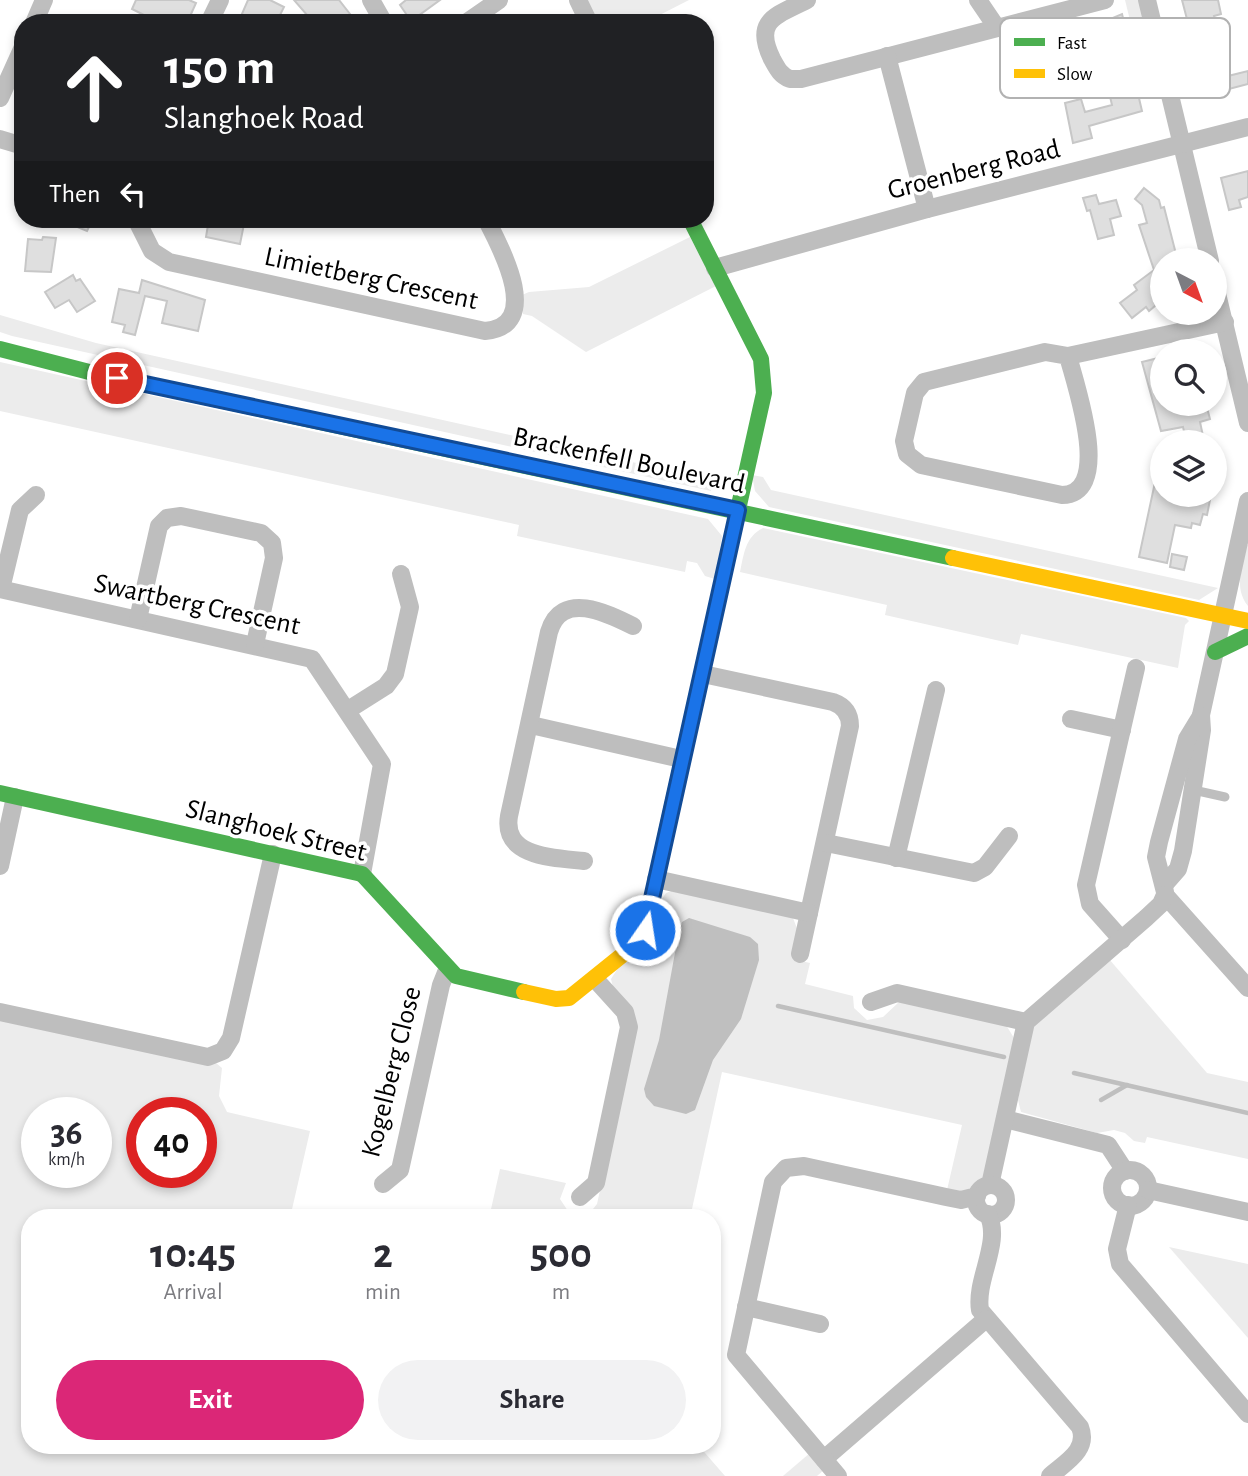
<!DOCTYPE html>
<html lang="en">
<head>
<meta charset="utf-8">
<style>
	body { margin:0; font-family:"Alegreya Sans",sans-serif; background:#f2f2f3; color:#2b2b33; height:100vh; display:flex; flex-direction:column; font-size:26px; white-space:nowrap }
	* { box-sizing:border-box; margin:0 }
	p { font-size:23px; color:#7c7c81 }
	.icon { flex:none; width:38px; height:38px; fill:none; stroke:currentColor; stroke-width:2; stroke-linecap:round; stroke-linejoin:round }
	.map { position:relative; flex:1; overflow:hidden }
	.drawer { position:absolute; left:21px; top:1209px; width:700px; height:245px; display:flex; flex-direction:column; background:#fff; border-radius:28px; box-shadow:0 4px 10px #0003 }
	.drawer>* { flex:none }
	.guide { position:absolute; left:14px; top:14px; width:700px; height:214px; border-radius:28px; box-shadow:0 4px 10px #0003; background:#202124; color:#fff; overflow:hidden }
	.needle { width:46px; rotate:139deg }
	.buttons { position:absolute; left:1150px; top:248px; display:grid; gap:14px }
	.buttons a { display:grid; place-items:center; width:77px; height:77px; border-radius:50%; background:#fff; box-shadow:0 4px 10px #0003; font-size:35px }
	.speed { position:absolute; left:21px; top:1097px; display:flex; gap:14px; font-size:35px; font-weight:700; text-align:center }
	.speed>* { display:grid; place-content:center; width:91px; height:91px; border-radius:50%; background:#fff; box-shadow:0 4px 10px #0003; line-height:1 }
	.speed small { font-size:18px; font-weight:400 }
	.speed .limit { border:10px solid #d22; background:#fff; color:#111 }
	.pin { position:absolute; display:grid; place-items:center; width:60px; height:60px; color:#fff; margin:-30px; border:4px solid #fff; border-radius:50%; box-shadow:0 2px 7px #0007 }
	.me { position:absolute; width:77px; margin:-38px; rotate:13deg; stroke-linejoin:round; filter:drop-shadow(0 0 5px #0008) }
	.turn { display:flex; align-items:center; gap:24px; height:147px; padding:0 35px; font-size:32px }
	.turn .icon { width:91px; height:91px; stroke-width:2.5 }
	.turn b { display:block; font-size:49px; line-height:60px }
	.then { display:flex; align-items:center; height:66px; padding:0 35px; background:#0003; gap:14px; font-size:26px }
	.eta { display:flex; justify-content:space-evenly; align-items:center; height:119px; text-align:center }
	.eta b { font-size:42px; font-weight:700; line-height:49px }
	.cta { display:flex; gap:14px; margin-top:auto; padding:14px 35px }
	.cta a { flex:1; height:80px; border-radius:42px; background:#db2777; color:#fff; font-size:28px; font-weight:700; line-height:80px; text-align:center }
	.cta a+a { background:#f2f2f3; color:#2b2b33 }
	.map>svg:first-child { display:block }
	.green { fill:#ececec; fill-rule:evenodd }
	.water { fill:#bfbfbf }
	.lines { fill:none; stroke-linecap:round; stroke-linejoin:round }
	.stream { stroke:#bfbfbf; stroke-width:4.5 }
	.building { fill:#dfdfdf; stroke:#c7c7c7; stroke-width:2 }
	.lane { stroke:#bebebe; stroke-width:9 }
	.street { stroke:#bebebe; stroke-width:18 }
	.fast { stroke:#4caf50; stroke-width:16 }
	.slow { stroke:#ffc107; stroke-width:16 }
	.route-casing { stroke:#114b97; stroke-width:18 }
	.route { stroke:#1a73e8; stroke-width:12 }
	.labels { text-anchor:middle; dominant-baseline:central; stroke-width:7; stroke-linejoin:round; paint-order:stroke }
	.street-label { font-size:28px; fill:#000; stroke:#fff }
	.key { fill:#fff; stroke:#b2b2b2; stroke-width:2 }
	.key-label { font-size:19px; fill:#000 }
</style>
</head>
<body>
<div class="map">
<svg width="1248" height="1476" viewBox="0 0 1248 1476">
	<rect width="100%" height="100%" fill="#fff"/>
	<g class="green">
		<path d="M586 0H689L644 23H598Z"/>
		<path d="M1125 0H1139L1150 45 1137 49Z"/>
		<path d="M690 237 716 286 586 352 532 316 523 314 522 295 529 292 589 287Z"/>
		<path d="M0 315 96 343 713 480 711 491 12 336 0 332Z"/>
		<path d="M0 362 708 519 722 536 715 579 705 576 697 563 687 561 685 572 517 536 519 525 0 411Z"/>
		<path d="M752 475 763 477 771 490 1218 588 1199 600 769 507 755 491Z"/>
		<path d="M763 528 1186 618 1189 621 1185 625 1178 668 1021 634 1018 645 885 615 887 605 740 572C744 554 745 537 763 528Z"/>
		<path d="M1247 545H1248V606C1233 587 1243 566 1247 545Z"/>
		<path d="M674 890 793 918 798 931 792 959 810 963 805 984 853 996 854 1008 867 1020 883 1017 899 1002 1006 1025 1014 1038 984 1176 965 1192 947 1190 962 1125 722 1072 690 1218H489L500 1169 566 1183 560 1199 570 1214H589L597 1204 636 1027 613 987 611 979 666 893Z"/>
		<path d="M1109 959 1207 1073 1248 1082V1159L1147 1137 1145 1143 1134 1141 1125 1133 1114 1130 1097 1133 1021 1112 1018 1100 1033 1027Z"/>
		<path d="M0 1018 216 1063 222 1068 219 1096 227 1112 310 1131 290 1218H30V1446H699L725 1476H0ZM37 1113H96V1172H37ZM142 1113H201V1172H142Z"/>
		<path d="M1169 1247 1248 1264V1338Z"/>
		<path d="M810 1453 825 1469 817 1476H783Z"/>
	</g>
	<path class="water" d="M689 918 750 937 758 944 759 960 741 1019 713 1060 695 1110 686 1114 654 1106 646 1097 644 1089 659 1040 679 931 682 922Z"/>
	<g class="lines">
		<g class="stream">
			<path d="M778 1006 1004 1057"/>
			<path d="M1074 1073 1248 1113"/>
			<path d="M1101 1100 1127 1085"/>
		</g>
	</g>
	<g class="building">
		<path d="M136 0H189L196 3 187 23H146L144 15 132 9Z"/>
		<path d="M248 0H270L284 7 276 23H238Z"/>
		<path d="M294 0H339L357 23H314Z"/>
		<path d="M406 0H440L411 21 400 5Z"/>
		<path d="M1182 0H1218L1221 14 1214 16 1228 76 1248 71V84L1206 95 1191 44 1203 41 1199 20 1188 23Z"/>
		<path d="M1122 14 1128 38 1103 45 1098 24Z"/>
		<path d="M1123 61 1125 70 1132 68 1142 111 1089 126 1092 138 1073 143 1065 103 1081 99 1085 112 1112 105 1105 75 1111 74 1108 64Z"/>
		<path d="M1248 171V197L1239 200 1241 207 1229 210 1221 178Z"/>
		<path d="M1144 188 1159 200 1161 208 1164 207 1177 258 1162 261V300L1149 311 1146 307 1132 318 1120 303 1137 290 1134 285 1154 270 1139 225 1147 223 1142 205 1135 199Z"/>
		<path d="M1096 195 1099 204 1116 200 1121 216 1110 219 1114 235 1098 239 1090 210 1087 211 1083 198Z"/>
		<path d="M58 219H93L87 231Z"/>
		<path d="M209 219H227L244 224 240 244 206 237Z"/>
		<path d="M43 237 56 238 51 272 25 271 28 239 42 240Z"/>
		<path d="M73 275 76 281 80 279 95 301 77 312 69 300 55 308 45 292Z"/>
		<path d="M142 280 205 300 198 331 162 323 167 301 145 296 135 335 123 332 125 325 112 322 119 289 139 293Z"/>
		<path d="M1162 357V404H1206L1210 419 1200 422 1203 436 1186 440 1183 427 1161 431 1142 362Z"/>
		<path d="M1157 473 1162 474V495L1210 500 1207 515 1203 514 1200 525 1192 523 1191 528 1175 525 1167 563 1139 557Z"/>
		<path d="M1172 554 1187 557 1184 570 1170 567Z"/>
	</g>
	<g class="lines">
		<path class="lane" d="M1189 789 1225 797"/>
		<g class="street">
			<path d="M371 0 384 23"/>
			<path d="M578 0 589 23"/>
			<path d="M807 0C776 16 753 20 772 59 777 68 780 75 790 79H801L1105 0"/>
			<path d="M978 0 997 28"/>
			<path d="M1147 0 1210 261"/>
			<path d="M34 23 44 0"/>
			<path d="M209 23 220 0"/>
			<path d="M466 23 499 0"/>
			<path d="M887 56 927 209"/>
			<path d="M0 98 23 47"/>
			<path d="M0 139 23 146"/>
			<path d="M136 219 152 251 169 262 485 331C544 326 500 246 486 219"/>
			<path d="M715 268 927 209 1248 127"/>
			<path d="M1214 281 1248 423"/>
			<path d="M1068 356C1075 384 1114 494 1062 495L921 465 907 454 904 441 915 393 924 382 1045 352 1068 356 1225 322"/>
			<path d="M0 589 312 659 382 764 362 874"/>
			<path d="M1 589 20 510 36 495"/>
			<path d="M138 619 159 526 167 518 181 516 261 533 272 543 274 558 255 644"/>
			<path d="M703 674 833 702C844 706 850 714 850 726L800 954"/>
			<path d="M348 710 386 686 395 674 410 607 401 574"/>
			<path d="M1071 719 1122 730"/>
			<path d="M531 725 681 759"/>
			<path d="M826 843 974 873 985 867 1009 836"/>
			<path d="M896 858 936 690"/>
			<path d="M584 861C556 858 502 858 509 816L549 632C561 590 607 613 633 626"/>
			<path d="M0 866 15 797"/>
			<path d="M656 879 809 913"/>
			<path d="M1164 885 1178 869 1183 851 1202 730 1201 715 1248 501"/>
			<path d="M1165 892 1156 857 1159 842 1187 739 1201 716"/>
			<path d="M1165 895 1248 988"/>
			<path d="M1122 940 1090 904 1086 885 1136 668"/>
			<path d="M871 1002 897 993 1026 1022"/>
			<path d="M0 1012 208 1057 223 1051 231 1038 273 854"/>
			<path d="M1005 1119 1108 1145 1125 1171"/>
			<circle cx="1130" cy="1188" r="18"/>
			<path d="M383 1184 400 1170 441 985 447 970"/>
			<path d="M990 1185 1026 1022 1146 918 1161 904 1165 895"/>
			<circle cx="991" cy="1200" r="15"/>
			<path d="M1148 1190 1248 1212"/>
			<path d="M580 1197 596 1183 629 1027 625 1012 595 979"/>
			<path d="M1128 1205 1117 1249 1120 1264 1248 1414"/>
			<path d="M988 1214C1002 1243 975 1279 980 1310L1080 1427C1089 1450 1066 1462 1050 1476"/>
			<path d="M746 1307 820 1324"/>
			<path d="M824 1459 986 1319"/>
			<path d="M838 1476 736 1355 773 1182 786 1168 804 1166 946 1197 961 1200 977 1196"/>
		</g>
		<g class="fast">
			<path d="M0 349 97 374 953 558"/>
			<path d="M1215 652 1248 636"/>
			<path d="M0 793 362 874 456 976 524 992"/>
			<path d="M666 833 764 393 761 359 690 219"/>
		</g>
		<g class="slow">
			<path d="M953 558 1248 621"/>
			<path d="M524 992 556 999 569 998 636 944 645 930 666 833"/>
		</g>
	</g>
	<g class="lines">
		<defs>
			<path id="route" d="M117 378 738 510 645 930"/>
		</defs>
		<use href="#route" class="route-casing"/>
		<use href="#route" class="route"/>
	</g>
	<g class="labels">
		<g class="street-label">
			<text transform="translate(974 170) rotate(-14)">Groenberg Road</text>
			<text transform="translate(371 279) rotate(12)">Limietberg Crescent</text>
			<text transform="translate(629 461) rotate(12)">Brackenfell Boulevard</text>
			<text transform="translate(197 605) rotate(12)">Swartberg Crescent</text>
			<text transform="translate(276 831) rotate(14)">Slanghoek Street</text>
			<text transform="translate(392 1072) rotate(-76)">Kogelberg Close</text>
		</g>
	</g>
	<rect x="1000" y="18" width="230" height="80" rx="10" class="key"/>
	<rect x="1014" y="38" width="31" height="8" fill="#4caf50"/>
	<rect x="1014" y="69" width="31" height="9" fill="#ffc107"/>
	<g class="key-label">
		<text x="1057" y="49">Fast</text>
		<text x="1057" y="80">Slow</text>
	</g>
</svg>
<div class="buttons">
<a><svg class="needle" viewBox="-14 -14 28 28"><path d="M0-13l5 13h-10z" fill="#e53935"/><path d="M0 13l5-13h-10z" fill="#7c7c81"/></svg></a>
<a><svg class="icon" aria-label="search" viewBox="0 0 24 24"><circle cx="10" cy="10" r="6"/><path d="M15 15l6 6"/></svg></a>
<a><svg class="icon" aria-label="layers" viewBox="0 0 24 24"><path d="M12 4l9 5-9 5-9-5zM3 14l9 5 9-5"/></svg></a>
</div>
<div class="speed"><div>36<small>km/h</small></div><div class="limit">40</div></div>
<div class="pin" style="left:117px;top:378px;background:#d93025"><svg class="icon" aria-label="arrive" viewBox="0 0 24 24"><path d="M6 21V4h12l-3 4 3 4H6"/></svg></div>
<svg class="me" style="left:645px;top:930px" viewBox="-20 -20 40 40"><circle r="17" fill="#1a73e8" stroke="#fff" stroke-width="3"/><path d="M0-11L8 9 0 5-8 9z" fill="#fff"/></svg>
<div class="guide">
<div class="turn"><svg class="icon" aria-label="ahead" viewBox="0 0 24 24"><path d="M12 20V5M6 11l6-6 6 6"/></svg><div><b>150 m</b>Slanghoek Road</div></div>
<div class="then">Then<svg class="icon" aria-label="left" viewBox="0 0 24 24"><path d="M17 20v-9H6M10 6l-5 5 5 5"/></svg></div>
</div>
<section class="drawer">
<div class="eta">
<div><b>10:45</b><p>Arrival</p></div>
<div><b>2</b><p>min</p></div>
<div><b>500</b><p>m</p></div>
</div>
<div class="cta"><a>Exit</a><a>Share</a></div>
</section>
</div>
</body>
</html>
